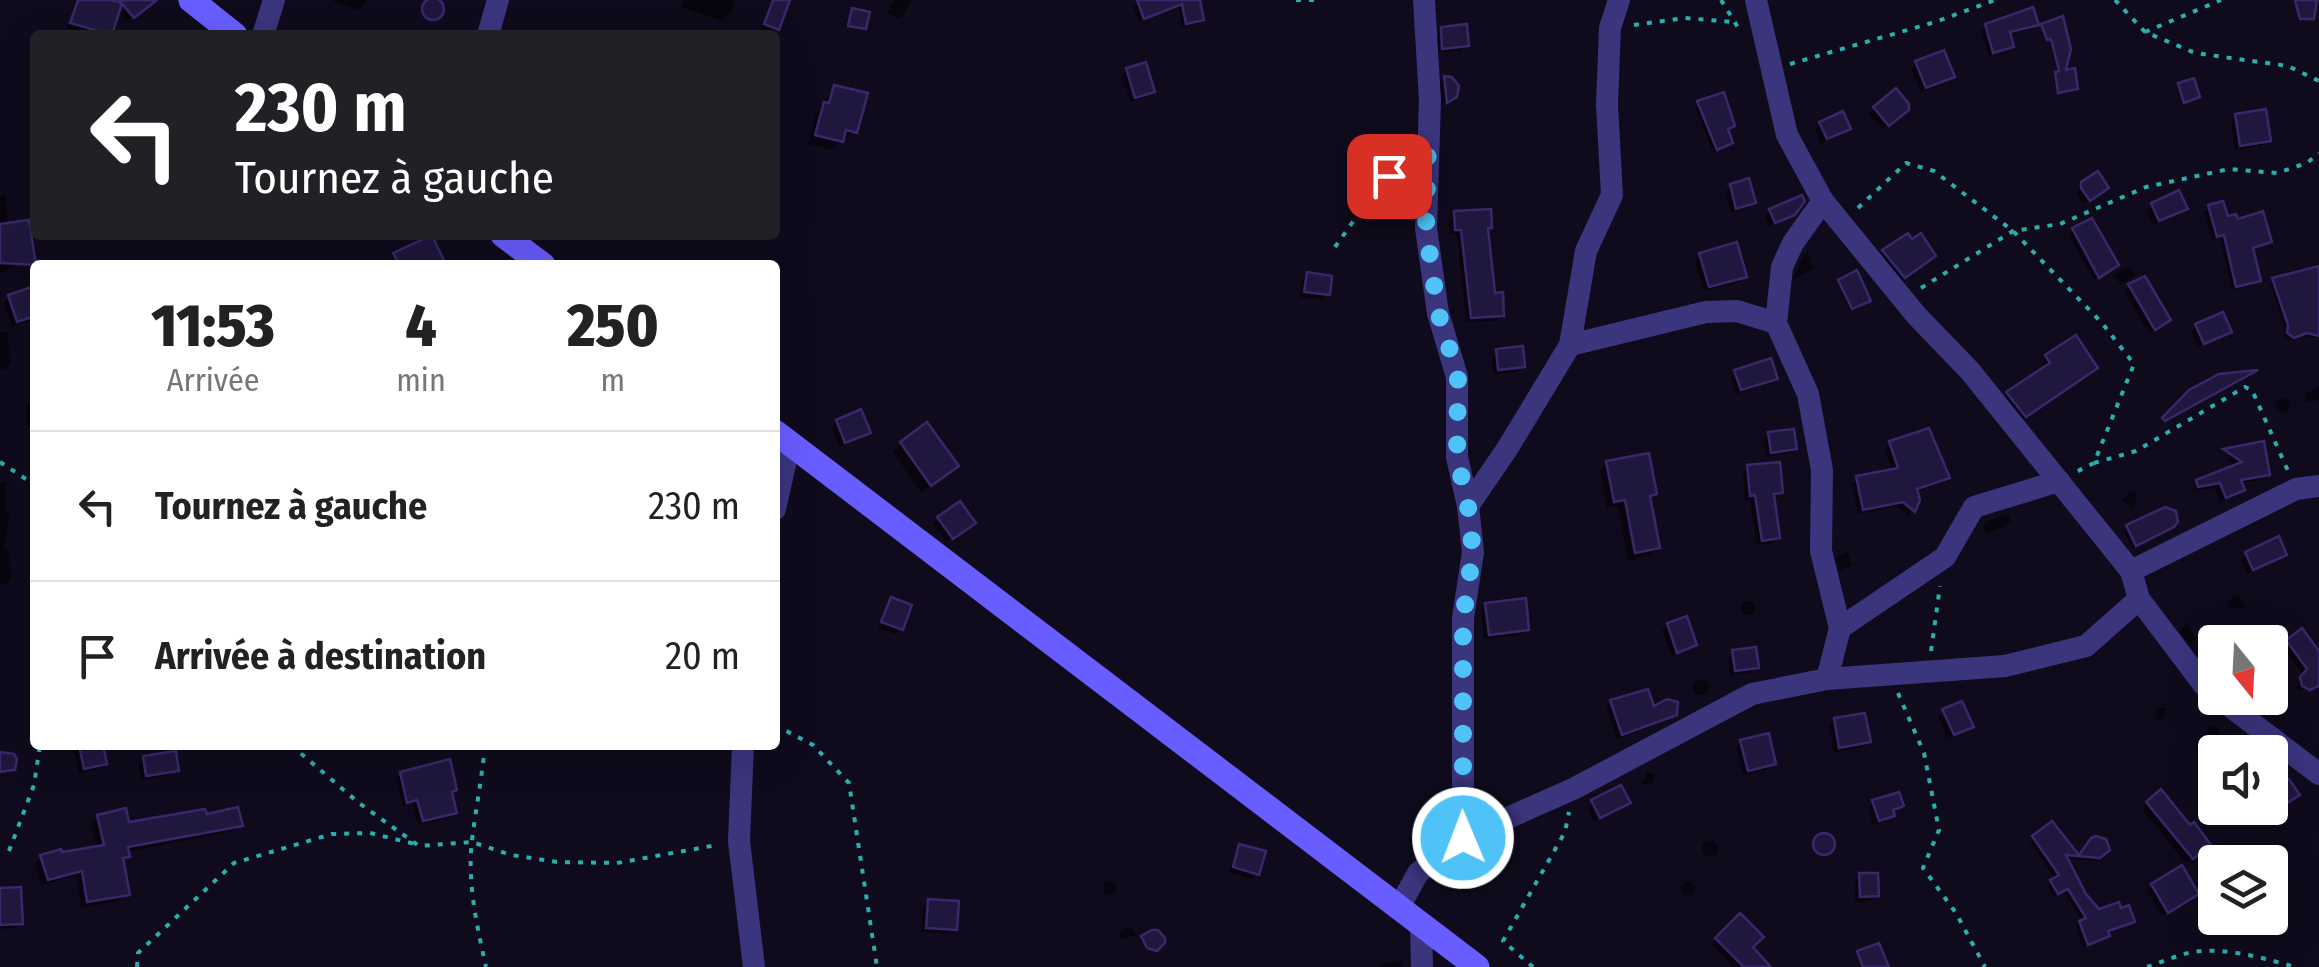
<!DOCTYPE html>
<html lang="fr">
<head>
<meta charset="utf-8">
<style>
	body { margin:0; font-family:"Fira Sans Condensed",sans-serif; background:#f6f6f6; color:#222; height:100vh; display:flex; flex-direction:column; font-size:38px; white-space:nowrap }
	* { box-sizing:border-box; margin:0 }
	p { font-size:32px; color:#767676 }
	.icon { flex:none; width:55px; height:55px; fill:none; stroke:currentColor; stroke-width:2; stroke-linecap:round; stroke-linejoin:round }
	.map { position:relative; flex:1; overflow:hidden }
	.side { position:absolute; left:30px; top:260px; width:750px; height:490px; display:flex; flex-direction:column; background:#fff; border-radius:10px; box-shadow:0 10px 40px #0002 }
	.side>* { flex:none }
	.banner { position:absolute; left:30px; top:30px; width:750px; height:210px; border-radius:10px; box-shadow:0 10px 40px #0002; background:#202124; color:#fff; overflow:hidden }
	.needle { width:65px; rotate:162deg }
	.buttons { position:absolute; left:2198px; top:625px; display:grid; gap:20px }
	.buttons a { display:grid; place-items:center; width:90px; height:90px; border-radius:10px; background:#fff; box-shadow:0 10px 40px #0002; font-size:50px }
	.pin { position:absolute; display:grid; place-items:center; width:85px; height:85px; color:#fff; margin:-42px; border-radius:20px; box-shadow:0 5px 15px #0006 }
	.me { position:absolute; width:110px; margin:-55px; rotate:359deg; stroke-linejoin:round; filter:drop-shadow(0 0 8px #0008) }
	.turn { display:flex; align-items:center; gap:35px; height:210px; padding:0 40px; font-size:45px }
	.turn .icon { width:130px; height:130px; stroke-width:2.5 }
	.turn b { display:block; font-size:70px; line-height:85px }
	.eta { display:flex; justify-content:space-evenly; align-items:center; height:170px; text-align:center }
	.eta b { font-size:60px; font-weight:800; line-height:70px }
	ul { padding:0; list-style:none }
	li { display:flex; align-items:center; gap:30px; height:150px; padding:0 40px; border-top:2px solid #e0e0e0 }
	li div { flex:1 }
	li b { display:block; font-size:38px }
	li em { font-style:normal }
	.map>svg:first-child { display:block }
	.shadow { fill:#0007 }
	.building { fill:#20173e; stroke:#38286a; stroke-width:2.5 }
	.lines { fill:none; stroke-linecap:round; stroke-linejoin:round }
	.path { stroke:#2aafad; stroke-width:4; stroke-dasharray:5 8; stroke-linecap:butt }
	.minor { stroke:#3a357d; stroke-width:22 }
	.secondary { stroke:#685dff; stroke-width:25 }
	.route { stroke:#4fc3f7; stroke-width:18; stroke-dasharray:0 32.4 }
</style>
</head>
<body>
<div class="map">
<svg width="2319" height="967" viewBox="0 0 2319 967">
	<rect width="100%" height="100%" fill="#0f0b1c"/>
	<g class="shadow">
		<path d="M76 0H103L119 5 109 35H88L67 28Z"/>
		<path d="M136 0H153L127 22 120 13Z"/>
		<path d="M330 0H366L359 10Z"/>
		<path d="M684 0H735L731 12 722 21 681 7Z"/>
		<path d="M771 0H787L777 28 772 34 760 30Z"/>
		<path d="M894 0H912L900 19 887 13Z"/>
		<path d="M1143 0H1198L1201 19 1197 24 1182 27 1178 7 1139 22 1133 7Z"/>
		<circle cx="431" cy="10" r="10"/>
		<path d="M2062 19 2063 73 2076 89 2056 93 2054 76 2057 73 2049 39 2045 40 2041 28Z"/>
		<path d="M2036 24 2031 29 2008 35 2011 47 1989 56 1981 30 1986 26Z"/>
		<path d="M1442 29 1466 45 1461 51 1437 53 1436 35Z"/>
		<path d="M1917 63 1952 76 1947 82 1920 92 1911 69Z"/>
		<path d="M1127 70 1152 91 1146 97 1130 102 1122 76Z"/>
		<path d="M1444 79 1454 83 1455 96 1440 106 1439 84Z"/>
		<path d="M835 87 854 131 832 150 808 144 816 114Z"/>
		<path d="M1895 91 1900 115 1883 130 1869 114Z"/>
		<path d="M1699 103 1733 125 1726 131 1730 143 1726 147 1713 152 1695 107Z"/>
		<path d="M2237 116 2268 140 2263 145 2235 150 2231 122Z"/>
		<path d="M1820 124 1848 128 1821 143 1815 129Z"/>
		<path d="M2083 184 2101 193 2083 204 2077 194Z"/>
		<path d="M1731 186 1753 202 1748 208 1731 213 1725 192Z"/>
		<path d="M6 195 8 225 26 263 13 265 6 272H0V196Z"/>
		<path d="M2152 205 2184 208 2153 225 2147 211Z"/>
		<path d="M2209 208 2269 242 2251 250 2258 280 2254 285 2232 290 2220 238 2212 240 2204 212Z"/>
		<path d="M1770 211 1793 213 1769 227 1765 216Z"/>
		<path d="M1455 214 1490 227 1486 231 1493 295 1501 315 1495 321 1466 322 1457 234H1450L1449 219Z"/>
		<path d="M2073 230 2111 269 2094 280 2069 235Z"/>
		<path d="M1808 251 1814 268 1793 279 1804 255Z"/>
		<path d="M1884 252 1928 261 1898 281 1879 257Z"/>
		<path d="M395 255 443 265H391L389 260Z"/>
		<path d="M1701 255 1744 276 1739 282 1704 291 1695 261Z"/>
		<path d="M2129 266 2135 275 2121 285 2114 276Z"/>
		<path d="M1308 275 1327 294 1322 300 1300 297 1302 280Z"/>
		<path d="M2273 280 2319 281V338L2301 336 2293 341 2284 337 2285 330 2270 284Z"/>
		<path d="M1840 282 1866 302 1849 310 1838 284Z"/>
		<path d="M2129 286 2168 320 2163 326 2149 333 2124 292Z"/>
		<path d="M35 288V320L12 326 4 303 9 297Z"/>
		<path d="M2197 326 2229 331 2198 347 2191 332Z"/>
		<path d="M0 332H7L11 364 5 370H0Z"/>
		<path d="M1497 351 1523 366 1517 372 1493 374 1492 357Z"/>
		<path d="M2047 357 2090 373 2020 421 2002 399 2045 369 2041 363Z"/>
		<path d="M1736 372 1775 378 1769 383 1736 394 1730 377Z"/>
		<path d="M2319 387V400L2306 403 2304 394Z"/>
		<circle cx="2283" cy="405" r="7"/>
		<path d="M32 399H35V424L27 425 26 405Z"/>
		<path d="M837 422 868 432 840 447 831 427Z"/>
		<path d="M1769 435 1794 448 1789 453 1766 457 1764 440Z"/>
		<path d="M901 443 946 475 921 493 893 452Z"/>
		<path d="M1891 443 1948 478 1942 483 1915 492 1917 500 1908 516 1896 506 1858 514 1852 484 1858 479 1893 472 1885 449Z"/>
		<path d="M2262 448 2267 474 2262 480 2240 483 2242 489 2237 495 2220 502 2214 488 2192 491 2197 482 2237 467 2227 460 2231 456Z"/>
		<path d="M1607 463 1654 493 1648 499 1658 548 1650 555 1628 560 1618 506 1607 508 1600 471Z"/>
		<path d="M1748 468 1780 492 1772 498 1778 537 1772 543 1757 545 1750 500H1745L1743 473Z"/>
		<path d="M0 482H6L5 513 10 514 4 550H9L11 581 0 586Z"/>
		<path d="M2130 491 2137 495 2133 510 2122 500Z"/>
		<path d="M2008 515 2011 521 2005 526 1986 534 1983 526 1989 521Z"/>
		<path d="M939 519 967 528 946 542 933 524Z"/>
		<path d="M2128 527 2167 530 2132 549 2124 531Z"/>
		<path d="M1847 552 1852 565 1839 571 1836 558Z"/>
		<path d="M2246 554H2284L2247 574 2241 560Z"/>
		<path d="M2238 595 2247 607 2227 609 2230 599Z"/>
		<path d="M891 600 901 629 895 634 878 628Z"/>
		<circle cx="1748" cy="608" r="7"/>
		<path d="M1486 605 1527 629 1521 635 1484 639 1481 611Z"/>
		<path d="M2188 624 2196 639 2189 644 2179 631Z"/>
		<path d="M1668 625 1694 645 1672 656 1662 630Z"/>
		<path d="M2302 632 2319 655V683L2300 691 2296 688 2303 675 2283 647Z"/>
		<path d="M1733 652 1756 667 1750 673 1730 675 1728 658Z"/>
		<circle cx="1701" cy="687" r="8"/>
		<path d="M1611 702 1653 709 1676 710 1661 723 1617 739 1606 707Z"/>
		<path d="M2157 708H2166L2163 719H2155Z"/>
		<path d="M1944 711 1971 726 1948 739 1938 717Z"/>
		<path d="M1835 721 1868 741 1863 747 1834 753 1829 726Z"/>
		<path d="M2217 725 2219 734 2212 740 2205 735 2208 727Z"/>
		<path d="M1742 742 1773 764 1768 769 1743 775 1736 748Z"/>
		<path d="M72 745H101L105 764 99 769 79 773Z"/>
		<path d="M144 759 176 770 171 775 141 780 138 764Z"/>
		<path d="M1647 772 1655 774 1653 783 1641 785Z"/>
		<path d="M401 774 450 794 454 812 449 817 418 825 412 803 403 806 396 779Z"/>
		<path d="M2288 783 2296 794 2265 823 2249 808H2270V793Z"/>
		<path d="M1620 788 1628 802 1594 822 1587 808Z"/>
		<path d="M1873 803 1901 805 1887 821 1873 825 1868 808Z"/>
		<path d="M2147 803 2190 828 2203 850 2186 863 2142 809Z"/>
		<path d="M98 817 128 825 205 817 240 825 233 831 127 852V856L122 862 127 894 120 901 81 908 76 876 41 885 35 864 41 857 97 849 91 824Z"/>
		<path d="M2052 824 2078 858 2087 846 2107 849 2094 861 2065 858 2084 895 2098 911 2132 922 2106 933 2103 940 2083 947 2076 927 2082 921 2063 891 2053 896 2048 886 2056 880 2030 842Z"/>
		<circle cx="1822" cy="846" r="9"/>
		<circle cx="1710" cy="849" r="8"/>
		<path d="M1240 847 1257 873 1251 879 1229 872 1235 853Z"/>
		<path d="M1860 876 1877 896 1871 901 1855 902V881Z"/>
		<circle cx="1110" cy="888" r="7"/>
		<circle cx="1688" cy="889" r="7"/>
		<path d="M2152 886 2191 899 2162 916 2147 891Z"/>
		<path d="M0 891 20 923 15 928 0 929Z"/>
		<path d="M929 902 955 929 949 934 921 932 923 907Z"/>
		<path d="M1740 917 1750 947 1768 967H1733L1712 945Z"/>
		<path d="M1131 926 1137 935 1120 940 1119 933Z"/>
		<path d="M1402 961 1403 967H1378L1380 964Z"/>
	</g>
	<g class="building">
		<circle cx="433" cy="9" r="11"/>
		<path d="M78 0H111L122 3 112 35 70 23Z"/>
		<path d="M119 0H157L134 18Z"/>
		<path d="M773 0H790L779 30 764 24Z"/>
		<path d="M1137 0H1200L1204 20 1186 24 1182 4 1144 19Z"/>
		<path d="M2295 0H2317L2314 19H2300Z"/>
		<path d="M2033 7 2039 25 2010 32 2014 47 1993 53 1985 24Z"/>
		<path d="M852 8 870 12 866 29 848 26Z"/>
		<path d="M2063 16 2071 49 2066 70 2075 68 2078 89 2058 93 2055 72 2059 71 2051 39 2047 40 2041 24Z"/>
		<path d="M1467 24 1469 46 1442 49 1441 27Z"/>
		<path d="M1944 50 1955 77 1926 88 1915 61Z"/>
		<path d="M1146 62 1155 92 1135 98 1126 68Z"/>
		<path d="M1444 76 1452 77 1459 86 1457 97 1447 103Z"/>
		<path d="M2194 78 2200 97 2184 103 2178 83Z"/>
		<path d="M834 85 868 93 857 133 846 130 843 142 815 135 824 102 829 103Z"/>
		<path d="M1896 88 1909 104V110L1889 126 1873 107Z"/>
		<path d="M1724 92 1735 126 1728 129 1733 143 1717 150 1697 101Z"/>
		<path d="M2266 109 2271 141 2240 146 2235 114Z"/>
		<path d="M1843 111 1851 129 1827 139 1819 122Z"/>
		<path d="M2098 171 2109 188 2090 201 2081 188V182Z"/>
		<path d="M1749 178 1756 203 1736 209 1730 184Z"/>
		<path d="M2179 190 2188 209 2159 221 2151 203Z"/>
		<path d="M1802 195 1805 201 1795 215 1775 223 1769 209Z"/>
		<path d="M2223 201 2228 216 2236 214 2238 219 2263 211 2272 242 2253 248 2261 281 2236 287 2224 235 2217 237 2208 205Z"/>
		<path d="M1491 209 1492 228H1488L1495 293 1503 292 1504 316 1471 318 1461 230H1455L1454 211Z"/>
		<path d="M2092 218 2119 265 2099 278 2072 228Z"/>
		<path d="M29 220 36 265 0 263V224Z"/>
		<path d="M1908 233 1912 239 1921 233 1936 256 1905 278 1882 250Z"/>
		<path d="M432 235 446 265H399L393 253Z"/>
		<path d="M1737 242 1747 277 1709 287 1699 253Z"/>
		<path d="M2319 266V336L2307 333 2294 338 2287 333 2288 325 2272 278Z"/>
		<path d="M1857 270 1871 301 1852 309 1838 280Z"/>
		<path d="M1307 272 1332 276 1330 295 1304 292Z"/>
		<path d="M2145 276 2171 320 2155 330 2128 284Z"/>
		<path d="M35 286V316L17 322 8 295Z"/>
		<path d="M2223 312 2232 332 2204 344 2195 324Z"/>
		<path d="M2076 335 2098 368 2026 417 2006 392 2050 363 2045 355Z"/>
		<path d="M1523 346 1525 367 1498 370 1496 349Z"/>
		<path d="M1771 358 1778 379 1741 390 1734 370Z"/>
		<path d="M2258 370 2165 421 2162 418 2189 390 2219 374Z"/>
		<path d="M861 409 871 433 845 443 836 420Z"/>
		<path d="M927 422 959 466 931 486 900 442Z"/>
		<path d="M1929 428 1950 478 1917 489 1920 500 1915 512 1903 502 1863 510 1856 476 1898 468 1889 441Z"/>
		<path d="M1794 429 1797 449 1771 453 1768 432Z"/>
		<path d="M2264 441 2270 475 2241 480 2245 490 2226 498 2220 483 2198 487 2196 480 2242 462 2223 449Z"/>
		<path d="M1649 453 1657 494 1650 496 1660 548 1635 553 1625 500 1614 502 1606 461Z"/>
		<path d="M1780 462 1783 493 1774 494 1780 538 1762 541 1755 495 1750 496 1747 465Z"/>
		<path d="M960 501 976 523 953 539 937 517Z"/>
		<path d="M2165 507 2176 511 2178 522 2174 527 2136 546 2126 525Z"/>
		<path d="M2279 536 2287 555 2253 570 2245 552Z"/>
		<path d="M891 597 912 605 903 630 881 622Z"/>
		<path d="M1526 598 1529 630 1489 635 1485 603Z"/>
		<path d="M1687 616 1697 645 1677 653 1667 623Z"/>
		<path d="M2302 628 2319 651V686L2310 690 2302 686 2300 677 2307 669 2286 640Z"/>
		<path d="M1756 647 1759 668 1735 671 1732 650Z"/>
		<path d="M1648 689 1654 706 1667 699 1678 702 1677 715 1622 735 1610 700Z"/>
		<path d="M1962 701 1974 727 1954 735 1942 709Z"/>
		<path d="M1865 713 1871 742 1839 748 1834 718Z"/>
		<path d="M1769 733 1776 764 1748 771 1740 740Z"/>
		<path d="M79 745H103L107 764 84 769Z"/>
		<path d="M176 751 179 771 146 776 143 756Z"/>
		<path d="M0 752 14 754 17 759 15 770 0 772Z"/>
		<path d="M450 759 457 790 452 792 457 813 423 821 417 800 407 803 400 772Z"/>
		<path d="M2289 779 2300 795 2284 805 2273 789Z"/>
		<path d="M1621 785 1631 803 1600 818 1591 800Z"/>
		<path d="M2161 789 2190 825 2194 822 2211 845 2193 859 2146 802Z"/>
		<path d="M1899 792 1904 806 1893 810 1895 816 1879 821 1872 800Z"/>
		<path d="M238 807 243 826 128 847 130 857 123 858 130 895 87 902 82 871 48 880 40 855 61 849 62 852 104 845 97 815 126 808 129 822 205 809 207 814Z"/>
		<path d="M2052 821 2079 855 2091 838 2096 836 2106 839 2110 850 2100 858 2066 855 2086 894 2099 909 2119 902 2121 908 2129 905 2135 922 2108 931 2110 936 2088 945 2079 921 2086 918 2068 889 2058 894 2050 880 2059 875 2032 836Z"/>
		<circle cx="1824" cy="844" r="11"/>
		<path d="M1239 844 1266 851 1259 875 1233 867Z"/>
		<path d="M2182 865 2199 894 2168 913 2151 884Z"/>
		<path d="M1859 873H1878L1879 896 1860 897Z"/>
		<path d="M21 887 23 924 0 925V888Z"/>
		<path d="M928 899 959 901 957 930 926 928Z"/>
		<path d="M1740 913 1764 937 1753 947 1771 967H1744L1715 938Z"/>
		<path d="M1152 930H1158L1165 938V943L1157 951 1147 948 1141 936Z"/>
		<path d="M1879 943 1889 967H1863L1857 951Z"/>
	</g>
	<g class="lines">
		<g class="path">
			<path d="M1296 0H1319"/>
			<path d="M1721 0 1739 29"/>
			<path d="M2115 0 2145 32 2195 53 2288 66 2319 81"/>
			<path d="M1634 25 1685 18 1733 22"/>
			<path d="M2145 32 2221 0"/>
			<path d="M1790 64 1935 22 1995 0"/>
			<path d="M1858 208 1906 163 1934 171 2013 231 2102 323 2134 364 2094 463 2076 472"/>
			<path d="M1335 247 1369 199 1406 162"/>
			<path d="M1921 288 2013 231 2060 224 2146 187 2229 169 2277 173 2307 163 2319 153"/>
			<path d="M0 462 35 485"/>
			<path d="M2094 463 2136 451 2245 387 2252 390 2288 471"/>
			<path d="M1931 651 1940 586"/>
			<path d="M1898 693 1924 753 1939 830 1923 868 1956 913 1985 967"/>
			<path d="M775 725 813 745 849 783 877 967"/>
			<path d="M291 745 359 803 419 846 472 842 511 855 557 862 617 863 717 845"/>
			<path d="M485 745C482 777 476 808 472 840 467 883 477 926 486 967"/>
			<path d="M9 851 34 785 40 745"/>
			<path d="M137 967 138 953 234 863 332 834 370 833 415 844"/>
			<path d="M1533 967 1503 941 1565 832 1569 812"/>
			<path d="M2147 967C2162 962 2177 955 2193 952 2225 947 2264 958 2295 967"/>
		</g>
		<g class="minor">
			<path d="M1424 0 1430 100 1426 228 1438 313 1457 377V457L1468 506 1473 552 1463 618V838"/>
			<path d="M1756 0 1787 135 1823 201 1916 315 1970 371 2131 571 2139 599 2204 685 2215 694"/>
			<path d="M263 35 274 0"/>
			<path d="M488 35 498 0"/>
			<path d="M1823 201 1793 243 1782 267 1776 323 1808 394 1822 470 1821 551 1840 628 1827 679"/>
			<path d="M1570 345 1706 312 1737 311 1776 323"/>
			<path d="M1468 506 1507 449 1570 345 1586 251 1612 195 1607 105 1610 28 1619 0"/>
			<path d="M775 509 790 442"/>
			<path d="M2131 571 2296 489 2319 486"/>
			<path d="M1840 628 1945 557 1974 507 2059 481"/>
			<path d="M2219 698 2319 774"/>
			<path d="M743 745 739 841 754 967"/>
			<path d="M1398 909 1418 873 1463 838 1575 788 1752 694 1827 679 2005 666 2086 646 2139 599"/>
			<path d="M1421 925 1422 967"/>
		</g>
		<g class="secondary">
			<path d="M191 0 235 35"/>
			<path d="M503 235 543 265"/>
			<path d="M775 432 1477 967"/>
		</g>
	</g>
	<g class="lines">
		<path class="route" d="M1389 176 1428 143 1426 228 1438 312 1458 376 1457 457 1468 506 1473 552 1463 618V838"/>
	</g>
</svg>
<div class="buttons">
<a><svg class="needle" viewBox="-14 -14 28 28"><path d="M0-13l5 13h-10z" fill="#e53935"/><path d="M0 13l5-13h-10z" fill="#767676"/></svg></a>
<a><svg class="icon" aria-label="sound" viewBox="0 0 24 24"><path d="M4 9h4l5-4v14l-5-4H4zM17 9q2 3 0 6"/></svg></a>
<a><svg class="icon" aria-label="layers" viewBox="0 0 24 24"><path d="M12 4l9 5-9 5-9-5zM3 14l9 5 9-5"/></svg></a>
</div>
<div class="pin" style="left:1389px;top:176px;background:#d93025"><svg class="icon" aria-label="arrive" viewBox="0 0 24 24"><path d="M6 21V4h12l-3 4 3 4H6"/></svg></div>
<svg class="me" style="left:1463px;top:838px" viewBox="-20 -20 40 40"><circle r="17" fill="#4fc3f7" stroke="#fff" stroke-width="3"/><path d="M0-11L8 9 0 5-8 9z" fill="#fff"/></svg>
<div class="banner">
<div class="turn"><svg class="icon" aria-label="left" viewBox="0 0 24 24"><path d="M17 20v-9H6M10 6l-5 5 5 5"/></svg><div><b>230 m</b>Tournez à gauche</div></div>
</div>
<section class="side">
<div class="eta">
<div><b>11:53</b><p>Arrivée</p></div>
<div><b>4</b><p>min</p></div>
<div><b>250</b><p>m</p></div>
</div>
<ul>
<li><svg class="icon" aria-label="left" viewBox="0 0 24 24"><path d="M17 20v-9H6M10 6l-5 5 5 5"/></svg><div><b>Tournez à gauche</b></div><em>230 m</em></li>
<li><svg class="icon" aria-label="arrive" viewBox="0 0 24 24"><path d="M6 21V4h12l-3 4 3 4H6"/></svg><div><b>Arrivée à destination</b></div><em>20 m</em></li>
</ul>
</section>
</div>
</body>
</html>
